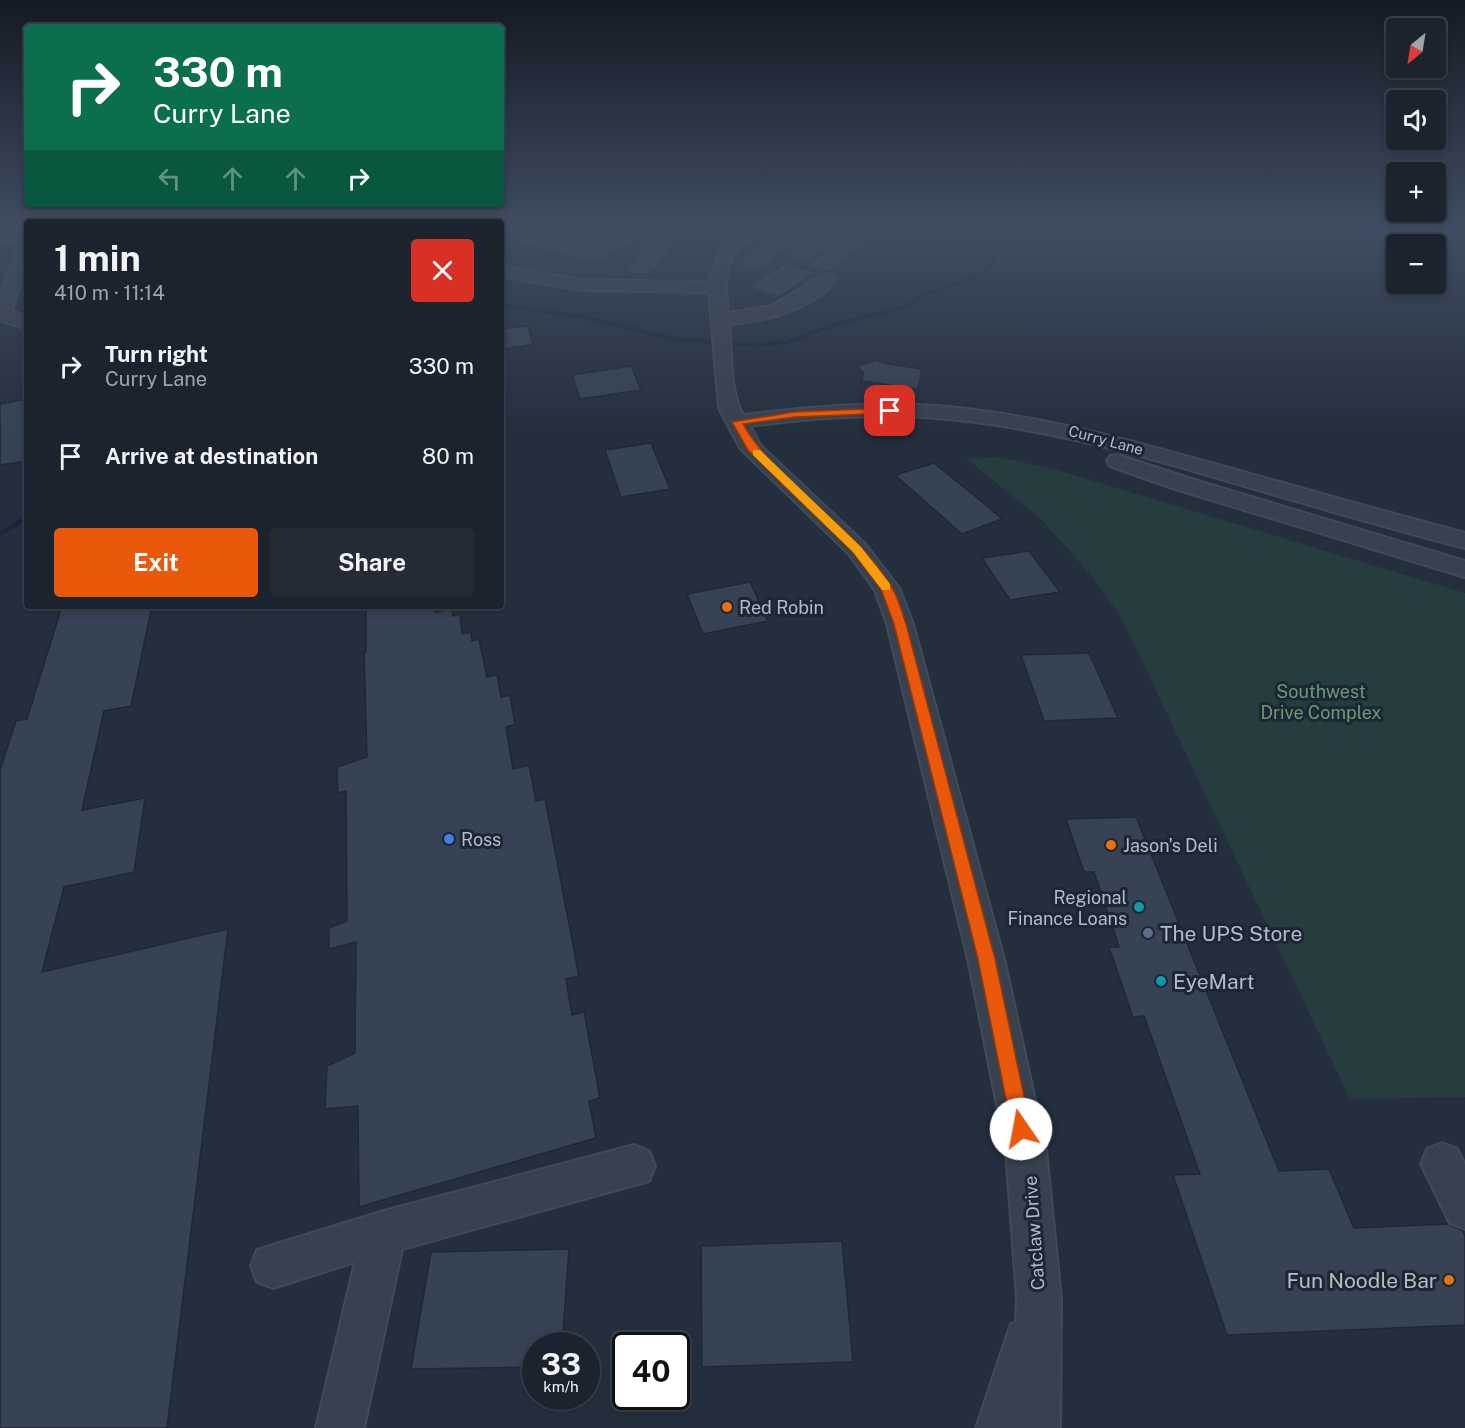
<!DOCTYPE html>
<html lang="en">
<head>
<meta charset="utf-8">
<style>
	body { margin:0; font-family:"Public Sans",sans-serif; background:#242b36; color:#f1f3f6; height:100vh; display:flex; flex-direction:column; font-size:22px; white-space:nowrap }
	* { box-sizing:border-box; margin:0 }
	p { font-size:20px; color:#a0a4aa }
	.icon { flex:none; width:33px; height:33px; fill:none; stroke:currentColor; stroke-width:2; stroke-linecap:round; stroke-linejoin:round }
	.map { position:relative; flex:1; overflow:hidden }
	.panel { position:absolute; left:24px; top:219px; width:480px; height:390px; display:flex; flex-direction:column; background:#1b232e; border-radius:6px; box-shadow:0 3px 9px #0003,0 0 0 2px #39404a }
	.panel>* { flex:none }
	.banner { position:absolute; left:24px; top:24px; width:480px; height:183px; border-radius:6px; box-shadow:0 3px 9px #0003,0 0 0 2px #39404a; background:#0b6e4f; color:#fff; overflow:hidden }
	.needle { width:39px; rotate:210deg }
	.tools { position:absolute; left:1386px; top:18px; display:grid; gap:12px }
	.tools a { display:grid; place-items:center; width:60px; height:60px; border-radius:6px; background:#1b232e; box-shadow:0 3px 9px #0003,0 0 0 2px #39404a; font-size:30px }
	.speed { position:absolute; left:522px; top:1332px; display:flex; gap:12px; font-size:30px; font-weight:700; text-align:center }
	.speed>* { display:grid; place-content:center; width:78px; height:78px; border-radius:50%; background:#1b232e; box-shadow:0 3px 9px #0003,0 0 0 2px #39404a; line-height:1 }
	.speed small { font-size:15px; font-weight:400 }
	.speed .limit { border:3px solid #111; border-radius:9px; background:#fff; color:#111 }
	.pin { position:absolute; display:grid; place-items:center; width:51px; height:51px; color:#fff; margin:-26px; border-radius:12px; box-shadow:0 3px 9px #0006 }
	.me { position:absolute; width:66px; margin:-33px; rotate:348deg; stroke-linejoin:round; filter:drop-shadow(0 0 4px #0008) }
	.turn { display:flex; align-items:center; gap:21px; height:126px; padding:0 30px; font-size:27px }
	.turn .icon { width:78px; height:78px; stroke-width:2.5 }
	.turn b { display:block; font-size:42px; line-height:51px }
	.lanes { display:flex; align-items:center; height:57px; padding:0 30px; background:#0003; justify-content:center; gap:30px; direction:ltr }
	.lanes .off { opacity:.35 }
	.round { display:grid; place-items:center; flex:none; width:63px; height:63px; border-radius:6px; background:#242b36 }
	.overview { display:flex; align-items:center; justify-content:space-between; height:102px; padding:0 30px }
	h1 { font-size:36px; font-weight:700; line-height:45px }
	.button { display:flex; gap:12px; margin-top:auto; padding:12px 30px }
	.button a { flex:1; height:69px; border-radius:6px; background:#ea580c; color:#fff; font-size:24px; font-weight:700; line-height:69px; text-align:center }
	.button a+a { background:#242b36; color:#f1f3f6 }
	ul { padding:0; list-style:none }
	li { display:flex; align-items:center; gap:18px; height:90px; padding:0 30px }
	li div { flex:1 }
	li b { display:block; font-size:22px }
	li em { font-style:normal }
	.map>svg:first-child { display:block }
	.green { fill:#263c3f }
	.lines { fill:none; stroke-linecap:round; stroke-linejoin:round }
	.stream-far1 { stroke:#17263c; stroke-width:4 }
	.stream { stroke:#17263c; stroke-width:4.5 }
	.building { fill:#364354; stroke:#1f2835; stroke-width:1.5 }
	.minor-casing { stroke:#414a57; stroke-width:4 }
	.minor { fill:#38414e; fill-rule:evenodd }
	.route { fill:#ea580c; stroke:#983908; stroke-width:1.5 }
	.slow { fill:#f59e0b }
	.food-dot { fill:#e8710a; stroke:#1d2633; stroke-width:2 }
	.shop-dot { fill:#3f7fe0; stroke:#1d2633; stroke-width:2 }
	.culture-dot { fill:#0f9aa8; stroke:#1d2633; stroke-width:2 }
	.service-dot { fill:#5c6f8a; stroke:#1d2633; stroke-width:2 }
	.labels { text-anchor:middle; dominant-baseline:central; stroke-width:6; stroke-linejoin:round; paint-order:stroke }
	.far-street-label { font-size:15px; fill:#b4bcc9; stroke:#1d2633 }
	.poi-label { font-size:18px; fill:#b4bcc9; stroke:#1d2633; text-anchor:start }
	.park-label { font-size:18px; fill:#6b9a76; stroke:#1d2633 }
	.street-label { font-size:18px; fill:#b4bcc9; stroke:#1d2633 }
	.near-poi-label { font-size:21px; fill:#b4bcc9; stroke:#1d2633; text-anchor:start }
</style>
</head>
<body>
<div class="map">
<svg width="1465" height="1428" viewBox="0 0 1465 1428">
	<rect width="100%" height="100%" fill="#242f3e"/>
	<path class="green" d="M1000 457 1057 470 1465 593V1097L1350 1099 1122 619 1095 580 1042 520 967 459Z"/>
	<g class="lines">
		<path class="stream-far1" d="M501 305 584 317 678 340 756 345 787 342 844 322 904 308 920 297 979 275 992 264 994 257 990 245 998 230"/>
		<path class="stream" d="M0 534 27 517"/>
	</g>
	<g class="building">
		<path d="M501 230H613L640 237 596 264 501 238Z"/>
		<path d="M649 239 673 245 655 271 647 275 624 272Z"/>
		<path d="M806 239 831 245 808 262 782 256Z"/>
		<path d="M785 263 816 272 779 297 747 287Z"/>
		<path d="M528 326 533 344 501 350V329Z"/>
		<path d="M877 360 883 363 922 369 918 389 861 381 864 373 856 366Z"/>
		<path d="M631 366 641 390 580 399 572 375Z"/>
		<path d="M27 399V461L0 465V404Z"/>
		<path d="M651 443 670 489 621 497 605 450Z"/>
		<path d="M934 463 982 502 1002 519 962 534 895 475Z"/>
		<path d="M1029 551 1060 592 1010 600 982 558Z"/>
		<path d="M750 582 768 621 703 634 687 594Z"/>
		<path d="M80 606H152L131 706 104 711 82 810 145 798 134 872 64 887 42 972 228 929 167 1428H0V770L16 721 27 719 61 609Z"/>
		<path d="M366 606H435V612L452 609 453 616 460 614 462 634 471 632 472 641 479 639 487 677 497 675 501 697 510 695 515 725 506 727 513 769 529 765 536 801 545 799 579 976 566 979 572 1015 584 1012 600 1098 589 1101 596 1138 359 1207 358 1106 325 1109 327 1066 355 1053 356 942 329 949V928L347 921 346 791 338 793 337 767 367 757 364 652H366Z"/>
		<path d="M1089 653 1118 718 1044 721 1021 655Z"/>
		<path d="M1136 817 1279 1171 1329 1169 1354 1228 1448 1224 1462 1230 1465 1236V1325L1227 1335 1173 1175 1200 1174 1144 1016 1133 1017 1109 947H1119L1094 872H1084L1066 819Z"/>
		<path d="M842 1241 853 1362 702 1367 701 1246Z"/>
		<path d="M569 1249 562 1346H536V1367L411 1369 431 1252Z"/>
	</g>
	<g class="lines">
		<defs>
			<g id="minor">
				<path d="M27 230V238L0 241V231Z"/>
				<path d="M743 230H759C754 237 745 242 738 249 722 268 726 291 728 313L772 306 822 276 828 274 836 279C814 309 764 322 729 324 732 351 729 391 743 415 807 407 873 401 937 406 1037 414 1133 441 1229 468 1308 490 1386 512 1465 533V548C1378 526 1293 500 1207 475 1118 449 1028 425 936 418 874 413 811 418 750 426L760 445 865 544 899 588 913 624 1004 959 1046 1150 1061 1298 1060 1428H976L1011 1324 1016 1322 1017 1298 1006 1150 968 959 887 624 875 590 849 554 740 448 719 408 709 292 581 290 501 276V266L581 280 709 282 719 254Z"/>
				<path d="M786 230H822L854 238 857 241 830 267 824 269 816 264 838 243 800 234 759 265H747L745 262 747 259Z"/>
				<path d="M27 242V267L11 310 27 317V329L0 320V294L19 247Z"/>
				<path d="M1118 455 1188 478 1465 561V577L1172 488 1110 466 1107 461 1110 456Z"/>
				<path d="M1442 1143 1457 1149 1465 1165V1229L1450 1223 1421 1164 1427 1149Z"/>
				<path d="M634 1145 649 1151 655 1166 649 1181 402 1249 364 1428H316L355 1262 273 1288 257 1282 251 1266 257 1250 384 1211Z"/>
			</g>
		</defs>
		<use href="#minor" class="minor-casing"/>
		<use href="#minor" class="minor"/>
	</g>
	<linearGradient id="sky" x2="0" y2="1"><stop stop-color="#141a22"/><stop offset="0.53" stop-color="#3f4d63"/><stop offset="1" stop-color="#3f4d63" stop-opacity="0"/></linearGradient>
	<rect width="1465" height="430" fill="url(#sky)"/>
	<path class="route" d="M890 408 895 411 893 413 794 417 743 424C780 488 852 523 891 586 898 597 902 612 906 624L995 959 1031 1129 1028 1135 1021 1138 1015 1135 1012 1129 978 959 894 624 881 589 853 552 748 450 732 422 794 412Z"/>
	<path class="slow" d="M753 450H760L861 547 890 584V590H882L853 552 753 455Z"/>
	<g class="food-dot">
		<circle cx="727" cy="607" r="6"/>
		<circle cx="1111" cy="845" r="6"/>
		<circle cx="1449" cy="1280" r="6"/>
	</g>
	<circle class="shop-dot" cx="449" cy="839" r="6"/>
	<g class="culture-dot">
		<circle cx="1139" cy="907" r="6"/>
		<circle cx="1161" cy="981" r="6"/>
	</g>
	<circle class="service-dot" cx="1148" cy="933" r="6"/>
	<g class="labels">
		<g class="far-street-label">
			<text transform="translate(1106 440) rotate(15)">Curry Lane</text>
		</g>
		<g class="poi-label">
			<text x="739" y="607">Red Robin</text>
			<text x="461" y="839">Ross</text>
			<text x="1123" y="845">Jason's Deli</text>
			<text x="1127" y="897" text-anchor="end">Regional<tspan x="1127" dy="21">Finance Loans</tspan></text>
		</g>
		<g class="park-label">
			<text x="1321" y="691">Southwest<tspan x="1321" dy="21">Drive Complex</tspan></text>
		</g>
		<g class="street-label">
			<text transform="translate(1034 1233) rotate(-94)">Catclaw Drive</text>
		</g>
		<g class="near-poi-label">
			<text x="1160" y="933">The UPS Store</text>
			<text x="1173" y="981">EyeMart</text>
			<text x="1437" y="1280" text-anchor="end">Fun Noodle Bar</text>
		</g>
	</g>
</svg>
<div class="tools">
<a><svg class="needle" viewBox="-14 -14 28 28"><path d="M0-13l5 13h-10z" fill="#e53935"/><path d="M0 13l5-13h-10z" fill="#a0a4aa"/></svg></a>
<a><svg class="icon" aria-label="sound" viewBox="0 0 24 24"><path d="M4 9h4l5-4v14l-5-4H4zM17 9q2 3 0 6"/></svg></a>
<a>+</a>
<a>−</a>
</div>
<div class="speed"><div>33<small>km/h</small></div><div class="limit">40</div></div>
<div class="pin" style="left:890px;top:411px;background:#d93025"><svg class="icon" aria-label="arrive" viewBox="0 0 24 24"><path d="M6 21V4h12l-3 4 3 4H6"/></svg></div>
<svg class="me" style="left:1021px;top:1129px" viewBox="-20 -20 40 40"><circle r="19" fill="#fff"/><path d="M0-13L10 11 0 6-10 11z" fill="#ea580c"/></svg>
<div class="banner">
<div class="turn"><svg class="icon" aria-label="right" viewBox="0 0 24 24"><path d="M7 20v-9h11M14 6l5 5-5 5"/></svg><div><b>330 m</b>Curry Lane</div></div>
<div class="lanes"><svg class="icon off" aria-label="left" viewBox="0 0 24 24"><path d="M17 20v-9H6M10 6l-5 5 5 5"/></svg><svg class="icon off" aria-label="ahead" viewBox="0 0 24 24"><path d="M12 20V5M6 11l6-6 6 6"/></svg><svg class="icon off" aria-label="ahead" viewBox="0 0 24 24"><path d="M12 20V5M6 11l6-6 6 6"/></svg><svg class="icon" aria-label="right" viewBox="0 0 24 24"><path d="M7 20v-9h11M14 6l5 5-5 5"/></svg></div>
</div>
<section class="panel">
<div class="overview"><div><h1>1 min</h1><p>410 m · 11:14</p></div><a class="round" style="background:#d93025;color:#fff"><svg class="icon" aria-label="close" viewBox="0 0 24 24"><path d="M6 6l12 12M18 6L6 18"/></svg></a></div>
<ul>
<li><svg class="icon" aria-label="right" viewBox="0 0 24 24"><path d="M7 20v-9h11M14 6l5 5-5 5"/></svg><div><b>Turn right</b><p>Curry Lane</p></div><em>330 m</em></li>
<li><svg class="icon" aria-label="arrive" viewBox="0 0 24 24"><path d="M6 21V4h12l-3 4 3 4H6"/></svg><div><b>Arrive at destination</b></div><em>80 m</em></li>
</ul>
<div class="button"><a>Exit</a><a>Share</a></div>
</section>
</div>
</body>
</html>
